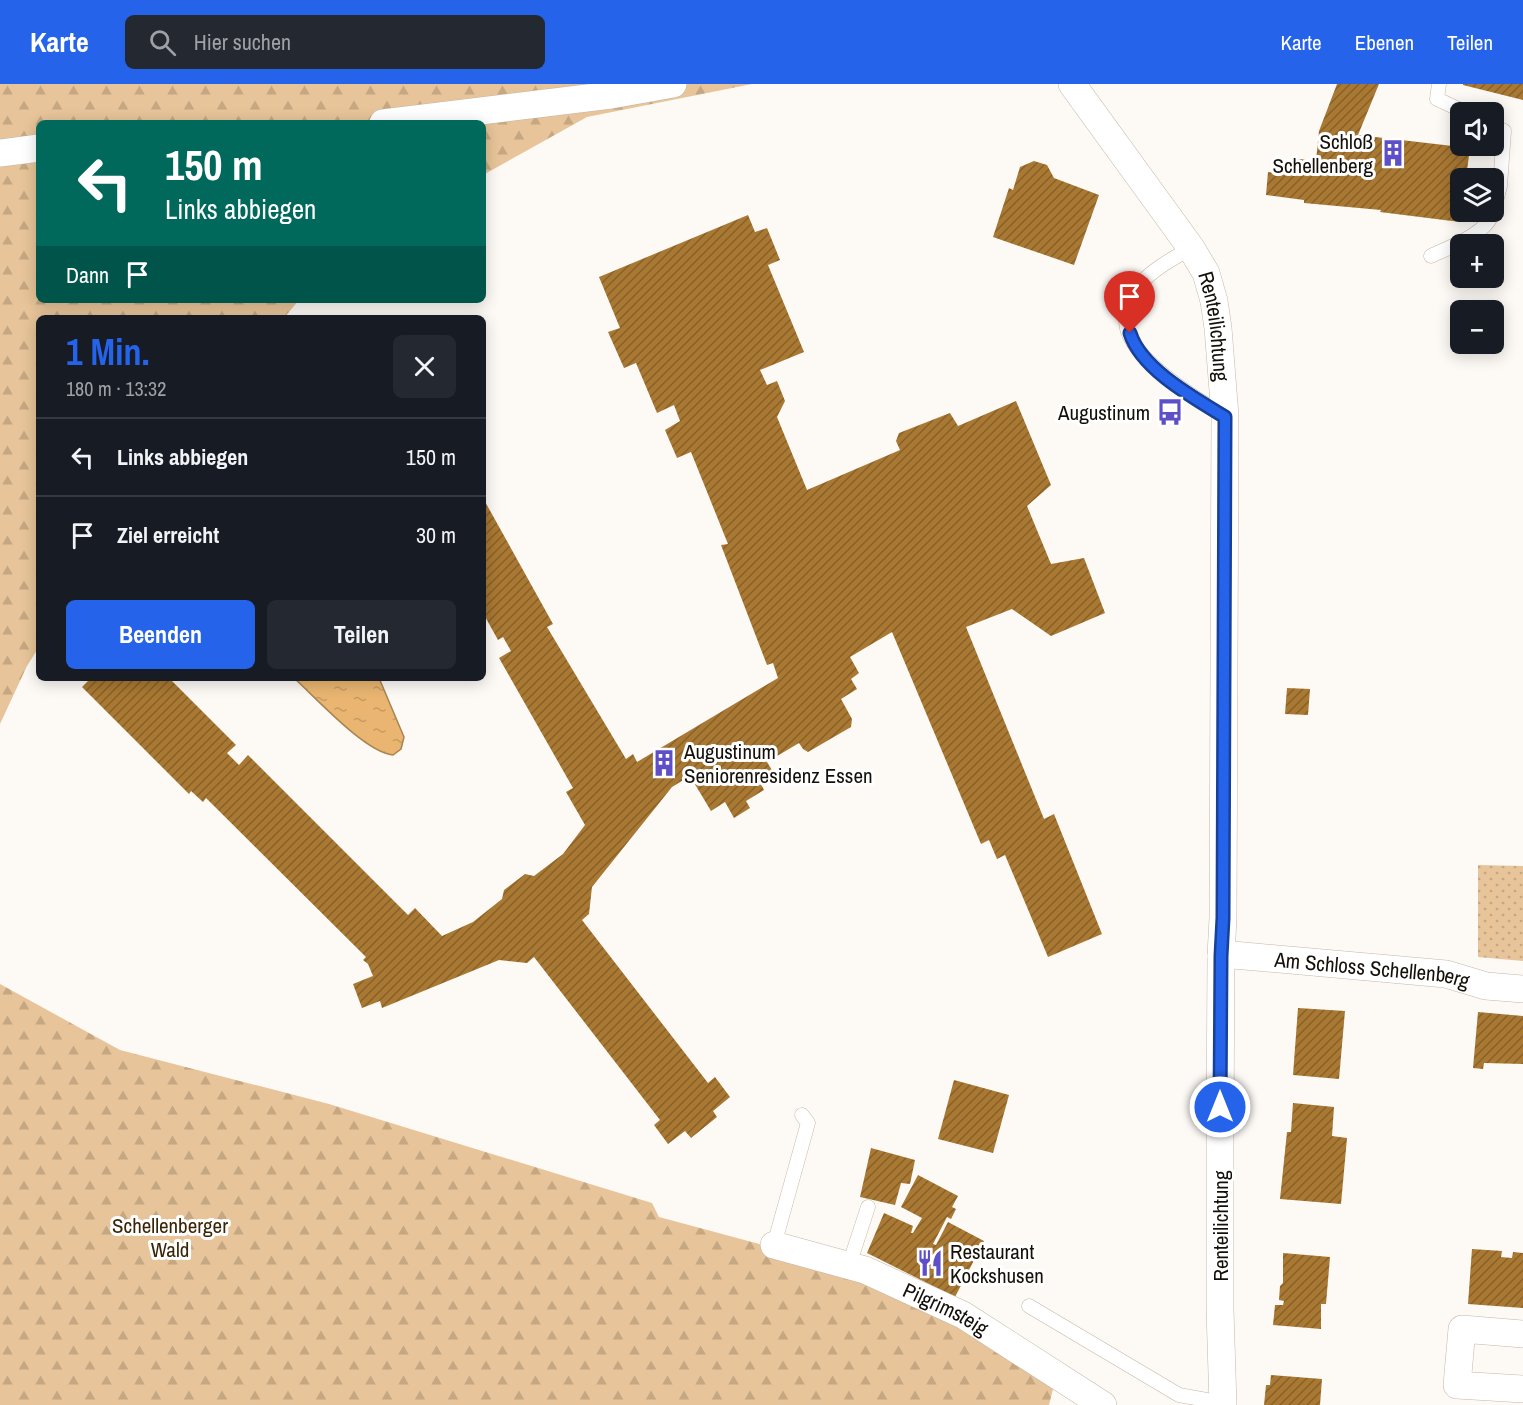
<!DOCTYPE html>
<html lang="de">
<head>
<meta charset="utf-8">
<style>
	body { margin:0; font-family:"Archivo Narrow",sans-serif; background:#242831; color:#f1f3f6; height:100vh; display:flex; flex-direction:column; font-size:22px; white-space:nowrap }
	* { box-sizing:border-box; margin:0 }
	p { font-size:20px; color:#9ea1a6 }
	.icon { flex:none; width:33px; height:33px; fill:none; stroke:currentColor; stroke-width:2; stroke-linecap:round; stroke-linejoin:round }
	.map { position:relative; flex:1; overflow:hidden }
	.details { position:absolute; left:36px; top:231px; width:450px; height:366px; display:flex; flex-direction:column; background:#171b24; border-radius:9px; box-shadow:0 3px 15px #0003 }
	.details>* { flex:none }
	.banner { position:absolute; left:36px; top:36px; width:450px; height:183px; border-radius:9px; box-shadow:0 3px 15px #0003; background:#00695c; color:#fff; overflow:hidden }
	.tools { position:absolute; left:1450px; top:18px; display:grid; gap:12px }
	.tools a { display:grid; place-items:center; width:54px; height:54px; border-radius:9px; background:#171b24; box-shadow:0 3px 15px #0003; font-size:30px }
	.pin { position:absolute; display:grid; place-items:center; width:51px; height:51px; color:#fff; margin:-62px -26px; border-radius:50% 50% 50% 0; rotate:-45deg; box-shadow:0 0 6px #0007 }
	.pin .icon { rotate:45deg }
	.me { position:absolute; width:66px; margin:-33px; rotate:0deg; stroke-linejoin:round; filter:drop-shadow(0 0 4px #0008) }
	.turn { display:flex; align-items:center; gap:21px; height:126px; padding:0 30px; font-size:27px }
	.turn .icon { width:78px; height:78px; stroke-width:2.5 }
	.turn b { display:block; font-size:42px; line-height:51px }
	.then { display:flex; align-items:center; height:57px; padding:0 30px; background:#0003; gap:12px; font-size:22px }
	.round { display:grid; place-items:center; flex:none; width:63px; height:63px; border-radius:9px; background:#242831 }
	.head { display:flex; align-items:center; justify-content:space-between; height:102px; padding:0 30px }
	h1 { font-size:36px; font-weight:700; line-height:45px; color:#2563eb }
	.button { display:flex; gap:12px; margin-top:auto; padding:12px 30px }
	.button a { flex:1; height:69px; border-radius:9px; background:#2563eb; color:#fff; font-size:24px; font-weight:700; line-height:69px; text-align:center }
	.button a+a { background:#242831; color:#f1f3f6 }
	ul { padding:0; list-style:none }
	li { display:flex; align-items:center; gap:18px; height:78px; padding:0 30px; border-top:2px solid #363941 }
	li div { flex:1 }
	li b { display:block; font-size:22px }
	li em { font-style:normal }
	header { display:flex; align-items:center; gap:36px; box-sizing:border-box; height:84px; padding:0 30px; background:#2563eb; color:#fff }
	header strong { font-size:28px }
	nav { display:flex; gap:33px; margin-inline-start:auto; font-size:21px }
	.search { width:420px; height:54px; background:#242831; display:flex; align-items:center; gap:15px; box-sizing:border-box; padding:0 21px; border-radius:9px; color:#9ea1a6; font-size:22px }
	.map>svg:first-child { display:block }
	.grass { fill:url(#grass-dots) }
	.forest { fill:url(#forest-firs) }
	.water { fill:url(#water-ripples); stroke:#a98352; stroke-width:1.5 }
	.building { fill:url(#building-hatch) }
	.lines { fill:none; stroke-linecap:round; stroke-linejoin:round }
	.lane-casing { stroke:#c6b7a6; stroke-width:15 }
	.street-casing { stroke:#c6b7a6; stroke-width:28 }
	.lane { stroke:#fff; stroke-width:14 }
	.street { stroke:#fff; stroke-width:27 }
	.route-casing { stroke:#184099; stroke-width:15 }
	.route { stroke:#2563eb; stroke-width:10 }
	.labels { text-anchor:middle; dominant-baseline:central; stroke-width:6; stroke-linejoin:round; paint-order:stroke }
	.poi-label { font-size:21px; fill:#140f09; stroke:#fff; text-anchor:end }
	.street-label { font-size:21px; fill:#140f09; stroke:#fff }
	.park-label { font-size:21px; fill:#392405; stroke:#fff }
</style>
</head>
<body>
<header>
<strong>Karte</strong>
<div class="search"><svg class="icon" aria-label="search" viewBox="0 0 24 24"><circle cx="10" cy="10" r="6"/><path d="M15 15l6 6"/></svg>Hier suchen</div>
<nav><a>Karte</a><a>Ebenen</a><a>Teilen</a></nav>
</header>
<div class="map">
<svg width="1523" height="1321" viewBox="0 0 1523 1321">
	<defs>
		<pattern id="grass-dots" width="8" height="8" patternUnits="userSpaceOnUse" patternTransform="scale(1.5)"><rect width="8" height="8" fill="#e7c499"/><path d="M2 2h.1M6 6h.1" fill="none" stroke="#c5a782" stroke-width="1.8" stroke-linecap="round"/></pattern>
		<pattern id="forest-firs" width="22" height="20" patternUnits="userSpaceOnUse" patternTransform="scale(1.5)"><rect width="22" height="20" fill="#e7c499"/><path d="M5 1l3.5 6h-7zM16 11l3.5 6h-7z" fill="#c5a782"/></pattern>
		<pattern id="water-ripples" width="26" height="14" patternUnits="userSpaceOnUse" patternTransform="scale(1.5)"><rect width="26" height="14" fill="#e9b571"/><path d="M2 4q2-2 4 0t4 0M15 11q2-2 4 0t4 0" fill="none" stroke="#c79a60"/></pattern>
		<pattern id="building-hatch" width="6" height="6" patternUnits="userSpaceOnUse" patternTransform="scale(1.5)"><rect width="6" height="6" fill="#a97833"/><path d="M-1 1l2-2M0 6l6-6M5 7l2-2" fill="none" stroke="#886129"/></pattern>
	</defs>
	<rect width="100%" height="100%" fill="#fdfaf6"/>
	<path class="grass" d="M1478 781 1523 782V877L1478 873Z"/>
	<g class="forest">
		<path d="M0 0H752L587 33 483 91V39H39V216H299L284 234H39V563L27 582 0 640Z"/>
		<path d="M0 900 120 966 329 1020 652 1119 659 1133 864 1188 1055 1297 1049 1321H0Z"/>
	</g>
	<path class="water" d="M294 594H379L404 653 401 665 393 671C365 668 317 615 294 594Z"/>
	<g class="building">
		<path d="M1337 0H1379L1358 51 1470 64 1466 94H1461L1460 138 1380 128 1381 126 1304 119V116L1266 111 1268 88 1276 89 1278 79 1282 77H1291V74L1316 77 1319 47Z"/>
		<path d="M1463 0H1523V16L1463 1Z"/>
		<path d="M1034 77 1047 81 1054 94 1099 111 1074 181 993 153 1009 104 1013 106 1020 83Z"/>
		<path d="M748 131 755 148 767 144 780 176 768 181 804 268 760 286 767 301 777 297 785 317 777 333 807 406 900 366 896 357 899 349 950 329 958 342 1016 317 1051 401 1027 422 1051 480 1084 474 1105 529 1051 552 1012 525 966 543 1044 735 1054 730 1102 850 1048 873 1005 771 997 775 989 756 981 760 892 548 850 573 859 589 851 595 857 605 841 615 852 635 851 643 808 668 803 665 799 659 767 678 775 691 761 700 764 706 746 717 750 724 734 734 725 718 711 727 690 692 672 703 592 803 589 830 582 836 708 999 715 993 730 1013 713 1027 717 1033 691 1054 685 1047 668 1060 654 1041 660 1036 534 873 527 879 499 876 382 924 380 917 362 924 353 900 373 892 368 880 363 876 366 873 206 714 203 718 191 707 189 710 82 603 91 594H169L236 661 227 669 239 681 248 671 408 831 415 824 442 852 473 838 502 815 504 806 525 790 534 792 563 770 585 741 566 708 573 704 499 574 511 567 503 553 498 556 483 529V414L553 540 547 543 626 675 633 670 637 678 778 594 773 579 767 581 721 461 728 460 691 368 677 374 665 346 680 337 674 321 657 329 636 279 624 284 608 248 620 244 599 193Z"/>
		<path d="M1287 604 1310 605 1308 631 1285 630Z"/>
		<path d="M1298 924 1345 927 1339 995 1293 991Z"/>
		<path d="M1478 928 1523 932V980L1484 979 1483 985 1473 984Z"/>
		<path d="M954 996 1009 1011 993 1069 938 1055Z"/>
		<path d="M1293 1019 1334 1023 1332 1052 1347 1054 1341 1120 1280 1115 1287 1048H1291Z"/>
		<path d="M871 1064 915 1076 910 1100 901 1099 895 1121 860 1113Z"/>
		<path d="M918 1091 958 1112 952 1123 956 1125 951 1135 947 1133 933 1160 936 1161 948 1138 984 1157 955 1213 867 1169 884 1129 913 1142 911 1149H913L922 1134 901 1123Z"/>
		<path d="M1472 1165 1502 1167 1501 1173 1512 1174 1513 1168 1523 1169V1224L1468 1220Z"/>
		<path d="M1283 1169 1330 1173 1326 1220H1321V1245L1273 1241 1275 1221H1283L1284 1217 1279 1216 1280 1202 1283 1199Z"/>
		<path d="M1271 1291 1322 1295 1320 1321H1264L1266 1301H1270Z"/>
	</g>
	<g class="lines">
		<defs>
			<g id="lane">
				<path d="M1439 0 1437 15 1465 28"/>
				<path d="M1494 42 1504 47 1500 102 1494 125"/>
				<path d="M1191 164C1174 174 1155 184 1142 198 1138 202 1136 209 1133 214 1130 220 1126 229 1126 236 1125 273 1196 315 1225 332"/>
				<path d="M1431 172C1450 163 1487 150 1493 128"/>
				<path d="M774 1161 808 1039 802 1031"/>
				<path d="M849 1181 868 1123"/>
				<path d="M1029 1222 1179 1311 1223 1319"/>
			</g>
			<g id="street">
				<path id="s1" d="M1072 0 1191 164 1206 189 1214 217 1218 244 1225 332 1223 834 1221 872 1220 1045V1226L1223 1321"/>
				<path d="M383 39 611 11 673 0"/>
				<path d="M0 69 39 64"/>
				<path id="s2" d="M1221 872 1233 871 1446 890 1486 902 1523 905"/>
				<path id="s3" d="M774 1161 865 1186 963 1231 1103 1321"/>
				<path d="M1523 1250 1462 1245 1457 1301 1523 1305"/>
			</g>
		</defs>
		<use href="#lane" class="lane-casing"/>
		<use href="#street" class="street-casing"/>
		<use href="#lane" class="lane"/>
		<use href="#street" class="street"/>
	</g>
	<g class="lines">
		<defs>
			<path id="route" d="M1130 249C1141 285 1194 314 1225 333L1223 834 1221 872 1220 1023"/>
		</defs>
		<use href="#route" class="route-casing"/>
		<use href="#route" class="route"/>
	</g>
	<defs>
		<symbol id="building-bare" viewBox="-9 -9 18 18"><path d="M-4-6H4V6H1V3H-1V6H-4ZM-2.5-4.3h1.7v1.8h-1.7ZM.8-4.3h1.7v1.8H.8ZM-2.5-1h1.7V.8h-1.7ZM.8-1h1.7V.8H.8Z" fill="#5c4fc8" stroke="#fff" stroke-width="2.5" paint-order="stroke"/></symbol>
		<symbol id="bus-bare" viewBox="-9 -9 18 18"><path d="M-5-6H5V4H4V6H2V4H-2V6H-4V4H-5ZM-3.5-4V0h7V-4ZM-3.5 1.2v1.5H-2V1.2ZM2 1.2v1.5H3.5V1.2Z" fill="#5c4fc8" stroke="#fff" stroke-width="2.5" paint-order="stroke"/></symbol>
		<symbol id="restaurant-bare" viewBox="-9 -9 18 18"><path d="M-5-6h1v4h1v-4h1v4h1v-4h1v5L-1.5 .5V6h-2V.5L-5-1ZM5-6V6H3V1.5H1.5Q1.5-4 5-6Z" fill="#5c4fc8" stroke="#fff" stroke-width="2.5" paint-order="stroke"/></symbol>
	</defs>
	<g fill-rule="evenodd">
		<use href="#building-bare" x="1374" y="50" width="38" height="38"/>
		<use href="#bus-bare" x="1151" y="309" width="38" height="38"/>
		<use href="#building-bare" x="645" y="660" width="38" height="38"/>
		<use href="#restaurant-bare" x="911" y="1160" width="38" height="38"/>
	</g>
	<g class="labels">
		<g class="poi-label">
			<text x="1373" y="57">Schloß<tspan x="1373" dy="24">Schellenberg</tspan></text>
			<text x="1150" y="328">Augustinum</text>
			<text x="684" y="667" text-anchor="start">Augustinum<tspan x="684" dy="24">Seniorenresidenz Essen</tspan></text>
			<text x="950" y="1167" text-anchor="start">Restaurant<tspan x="950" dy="24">Kockshusen</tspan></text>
		</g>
		<g class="street-label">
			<text stroke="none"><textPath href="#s1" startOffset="286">Renteilichtung</textPath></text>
			<text stroke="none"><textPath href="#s2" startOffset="152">Am Schloss Schellenberg</textPath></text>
			<text transform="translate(1220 1142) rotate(-90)">Renteilichtung</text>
			<text stroke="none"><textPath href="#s3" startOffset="184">Pilgrimsteig</textPath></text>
		</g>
		<g class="park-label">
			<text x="170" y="1141">Schellenberger<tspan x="170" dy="24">Wald</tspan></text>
		</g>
	</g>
</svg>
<div class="tools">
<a><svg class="icon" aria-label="sound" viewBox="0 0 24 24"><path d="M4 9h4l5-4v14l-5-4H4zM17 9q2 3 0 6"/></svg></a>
<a><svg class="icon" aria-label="layers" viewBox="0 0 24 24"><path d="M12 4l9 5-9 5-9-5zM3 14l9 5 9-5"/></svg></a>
<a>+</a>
<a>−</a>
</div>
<div class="pin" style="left:1130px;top:249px;background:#d93025"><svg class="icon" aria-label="arrive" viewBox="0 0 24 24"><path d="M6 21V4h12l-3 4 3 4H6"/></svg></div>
<svg class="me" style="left:1220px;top:1023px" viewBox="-20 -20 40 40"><circle r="17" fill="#2563eb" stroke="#fff" stroke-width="3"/><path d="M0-11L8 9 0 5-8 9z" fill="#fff"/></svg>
<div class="banner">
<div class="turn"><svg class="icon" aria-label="left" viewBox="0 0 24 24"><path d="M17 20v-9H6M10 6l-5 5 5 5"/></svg><div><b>150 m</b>Links abbiegen</div></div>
<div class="then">Dann<svg class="icon" aria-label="arrive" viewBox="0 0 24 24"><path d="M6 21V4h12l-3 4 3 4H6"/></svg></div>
</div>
<section class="details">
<div class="head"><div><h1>1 Min.</h1><p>180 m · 13:32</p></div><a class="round"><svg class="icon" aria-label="close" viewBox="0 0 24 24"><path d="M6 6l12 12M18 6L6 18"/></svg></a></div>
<ul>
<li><svg class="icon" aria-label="left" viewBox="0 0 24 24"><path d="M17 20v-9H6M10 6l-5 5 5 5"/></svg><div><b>Links abbiegen</b></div><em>150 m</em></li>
<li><svg class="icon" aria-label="arrive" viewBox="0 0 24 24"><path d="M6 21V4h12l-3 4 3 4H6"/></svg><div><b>Ziel erreicht</b></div><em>30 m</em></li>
</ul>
<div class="button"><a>Beenden</a><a>Teilen</a></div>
</section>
</div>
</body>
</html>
